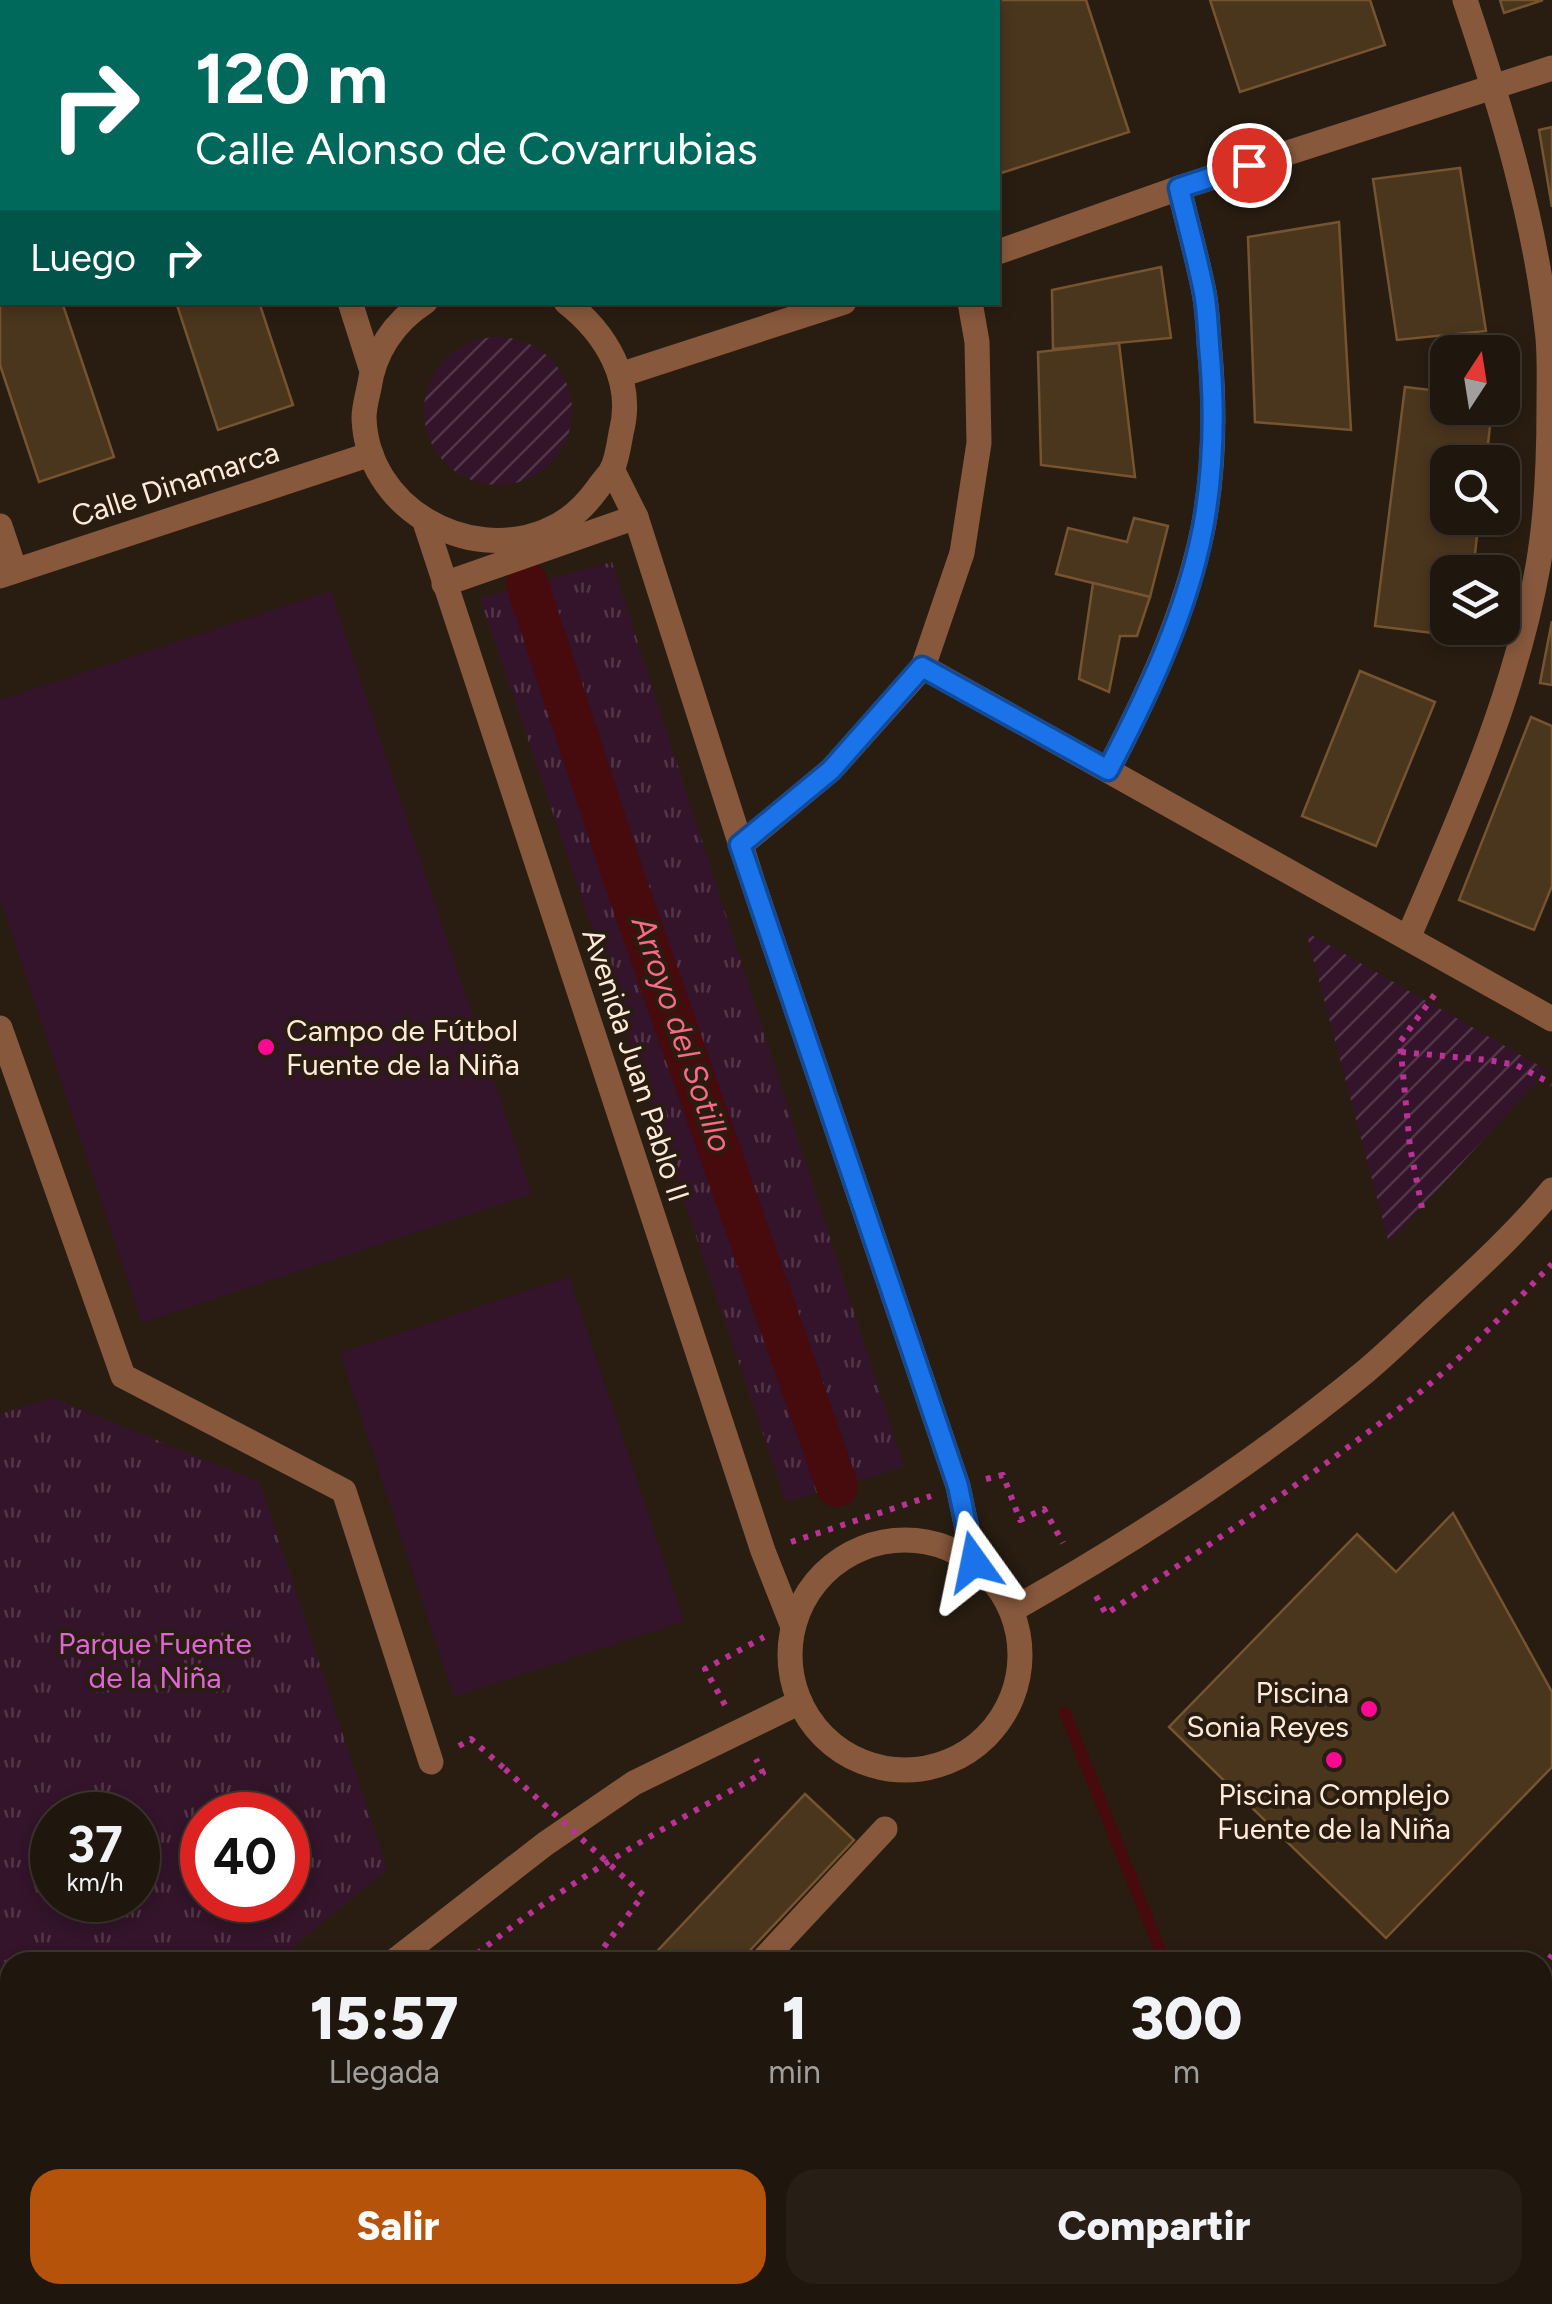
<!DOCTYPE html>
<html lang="es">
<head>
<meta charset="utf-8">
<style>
	body { margin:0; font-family:Figtree,sans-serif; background:#271f16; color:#f1f3f6; height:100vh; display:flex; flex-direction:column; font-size:38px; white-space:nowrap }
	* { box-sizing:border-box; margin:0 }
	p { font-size:32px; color:#a19f9d }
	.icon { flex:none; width:55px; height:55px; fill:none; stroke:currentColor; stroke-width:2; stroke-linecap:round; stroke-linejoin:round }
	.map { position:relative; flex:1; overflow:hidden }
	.side { position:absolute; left:0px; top:1952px; width:1552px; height:352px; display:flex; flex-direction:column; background:#1f160d; border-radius:30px 30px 0 0; box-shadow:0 5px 15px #0003,0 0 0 2px #3c352e }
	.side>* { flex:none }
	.top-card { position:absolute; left:0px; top:0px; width:1000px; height:305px; box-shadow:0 5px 15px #0003,0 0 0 2px #3c352e; background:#00695c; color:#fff; overflow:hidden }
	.needle { width:65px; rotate:12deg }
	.buttons { position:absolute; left:1430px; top:335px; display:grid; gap:20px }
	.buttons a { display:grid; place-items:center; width:90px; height:90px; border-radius:20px; background:#1f160d; box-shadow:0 5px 15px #0003,0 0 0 2px #3c352e; font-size:50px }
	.speed { position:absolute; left:30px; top:1792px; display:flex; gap:20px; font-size:50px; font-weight:700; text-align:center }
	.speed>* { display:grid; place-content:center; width:130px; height:130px; border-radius:50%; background:#1f160d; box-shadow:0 5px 15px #0003,0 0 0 2px #3c352e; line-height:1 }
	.speed small { font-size:25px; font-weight:400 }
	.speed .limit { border:15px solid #d22; background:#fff; color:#111 }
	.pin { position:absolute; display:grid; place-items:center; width:85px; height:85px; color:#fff; margin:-42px; border:5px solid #fff; border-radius:50%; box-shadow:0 2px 10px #0007 }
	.me { position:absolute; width:110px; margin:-55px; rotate:348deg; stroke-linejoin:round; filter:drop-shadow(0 0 8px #0008) }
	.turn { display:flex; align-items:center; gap:35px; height:210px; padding:0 30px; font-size:45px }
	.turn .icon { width:130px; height:130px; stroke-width:2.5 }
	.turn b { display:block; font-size:70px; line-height:85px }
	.then { display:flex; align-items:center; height:95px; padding:0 30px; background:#0003; gap:20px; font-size:38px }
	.eta { display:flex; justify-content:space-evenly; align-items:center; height:170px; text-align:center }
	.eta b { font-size:60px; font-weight:800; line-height:70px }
	.action { display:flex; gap:20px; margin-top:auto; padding:20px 30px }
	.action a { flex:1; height:115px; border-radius:30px; background:#b45309; color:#fff; font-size:40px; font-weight:800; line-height:115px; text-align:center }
	.action a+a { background:#271f16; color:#f1f3f6 }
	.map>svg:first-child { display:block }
	.park { fill:url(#park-tufts); fill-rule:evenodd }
	.garden { fill:url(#garden-furrows) }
	.pitch { fill:#33142a }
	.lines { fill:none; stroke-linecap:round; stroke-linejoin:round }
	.stream { stroke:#470b0d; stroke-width:12 }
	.canal { stroke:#470b0d; stroke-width:42 }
	.building { fill:#4a351d; stroke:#76542f; stroke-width:2.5 }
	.path { stroke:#ba3296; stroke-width:6; stroke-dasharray:5 8; stroke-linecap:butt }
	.minor { stroke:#87583c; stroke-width:25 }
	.highway { stroke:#6ffd56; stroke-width:30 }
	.path-bridge { stroke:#ba3296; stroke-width:6; stroke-dasharray:5 8; stroke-linecap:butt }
	.route-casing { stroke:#114b97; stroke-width:25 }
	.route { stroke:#1a73e8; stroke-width:18 }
	.poi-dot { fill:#fc0893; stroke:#291d11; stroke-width:4 }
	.labels { text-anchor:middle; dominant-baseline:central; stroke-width:8; stroke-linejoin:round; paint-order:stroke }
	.street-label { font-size:30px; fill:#ffead9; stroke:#291d11 }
	.poi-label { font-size:30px; fill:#ffead9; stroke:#291d11; text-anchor:start }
	.park-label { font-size:30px; fill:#df64d6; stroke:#291d11 }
	.water-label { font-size:32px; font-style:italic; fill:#fd6888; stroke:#291d11 }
</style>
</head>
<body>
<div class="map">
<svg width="1552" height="2304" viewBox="0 0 1552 2304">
	<defs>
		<pattern id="park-tufts" width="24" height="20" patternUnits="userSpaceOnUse" patternTransform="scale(2.5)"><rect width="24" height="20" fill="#33142a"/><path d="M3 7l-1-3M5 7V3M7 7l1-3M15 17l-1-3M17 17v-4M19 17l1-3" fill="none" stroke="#523648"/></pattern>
		<pattern id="garden-furrows" width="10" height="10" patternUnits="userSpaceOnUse" patternTransform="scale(2.5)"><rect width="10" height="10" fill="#33142a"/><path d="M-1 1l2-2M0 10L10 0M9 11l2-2" fill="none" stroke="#523648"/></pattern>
	</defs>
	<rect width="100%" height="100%" fill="#291d11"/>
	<g class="park">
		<path d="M273 0H447L448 2H274Z"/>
		<path d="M612 562 904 1467 786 1502 480 598Z"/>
		<path d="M53 1398 260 1482 387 1869 275 1962H10V2034H0V1414ZM52 1815H138V1900H52ZM202 1815H288V1900H202Z"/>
	</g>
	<g class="garden">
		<circle cx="498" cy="411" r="74"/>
		<path d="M1306 932 1547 1070 1389 1243Z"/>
	</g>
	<g class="pitch">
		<path d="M331 591 532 1194 142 1323 0 899V700Z"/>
		<path d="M569 1277 684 1621 454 1697 340 1353Z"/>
		<path d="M497 2295H581L573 2304H489Z"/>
		<path d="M1064 2295H1128L1130 2304H1067Z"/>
	</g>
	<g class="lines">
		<path class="stream" d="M1065 1713 1165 1962"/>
		<g class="canal">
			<path d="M355 0 356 2"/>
			<path d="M527 583 625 881 837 1486"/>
		</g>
	</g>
	<g class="building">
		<path d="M508 0H614L615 2H509Z"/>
		<path d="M695 0H801L802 2H696Z"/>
		<path d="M926 0H1086L1129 132 998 174V2H927Z"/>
		<path d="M1210 0H1370L1385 45 1240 92Z"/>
		<path d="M1500 0H1543L1504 13Z"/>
		<path d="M0 116 2 124V302H62L114 457 39 482 0 365Z"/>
		<path d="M1552 127V207L1539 130Z"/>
		<path d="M1460 168 1486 331 1397 340 1373 179Z"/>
		<path d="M1339 222 1351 430 1255 422 1248 237Z"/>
		<path d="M1161 267 1171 338 1053 349 1052 290Z"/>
		<path d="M176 302H259L293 405 218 430Z"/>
		<path d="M1119 343 1135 477 1041 465 1038 352Z"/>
		<path d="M1405 387 1448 392V408H1492L1486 462H1448V518H1479L1473 572H1448V628H1467L1466 637 1375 626Z"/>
		<path d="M1134 518 1168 526 1150 597 1056 574 1068 528 1127 542Z"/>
		<path d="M1093 583 1150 597 1137 636H1120L1109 692 1079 679Z"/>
		<path d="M1552 621V685L1540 683Z"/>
		<path d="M1360 671 1435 702 1376 846 1302 816Z"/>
		<path d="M1531 717 1552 726V886L1534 930 1459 900Z"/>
		<path d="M1453 1513 1552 1692V1767L1386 1938 1169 1727 1357 1534 1396 1572Z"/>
		<path d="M805 1794 854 1840 739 1962H647Z"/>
		<path d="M346 2295H431L423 2304H346Z"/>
	</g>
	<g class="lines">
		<g class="path">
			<path d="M399 0 400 2"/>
			<path d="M1401 1052 1488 1060 1516 1065 1552 1084"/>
			<path d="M1422 1208 1410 1147 1400 1042 1438 990"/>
			<path d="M986 1479 1003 1475 1020 1520 1044 1509 1063 1543"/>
			<path d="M791 1542 931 1496"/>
			<path d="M1096 1596 1106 1614C1210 1544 1315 1475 1414 1397 1463 1358 1508 1309 1552 1264"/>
			<path d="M725 1705 705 1669 764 1637"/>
			<path d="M459 1746 471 1739 505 1769"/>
			<path d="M604 1947 643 1895 629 1882"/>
			<path d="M467 1962C557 1887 661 1829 763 1773L756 1759"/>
			<path d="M1542 1969 1552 1955"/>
			<path d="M130 2304 135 2295"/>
			<path d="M1307 2304 1312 2295"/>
		</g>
		<g class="minor">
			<path d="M249 0 250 2"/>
			<path d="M478 0 479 2"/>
			<path d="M877 0 878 2"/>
			<path d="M92 2 100 0"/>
			<path d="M0 33 2 32"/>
			<path d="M998 252 1179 188 1552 68"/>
			<path d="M350 302 371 368"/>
			<path d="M425 302C394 322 374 352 369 388 367 397 364 408 364 418 367 507 466 564 546 531 567 523 585 506 598 488 602 482 608 476 612 470 617 459 619 445 621 433 635 381 606 333 566 302"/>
			<path d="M620 375 844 302"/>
			<path d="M612 469 636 517 753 883 958 1486 974 1562"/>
			<path d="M425 522 763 1551 793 1627"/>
			<path d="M0 526 15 571"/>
			<path d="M0 576 371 454"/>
			<path d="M444 584 636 517"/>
			<path d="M923 667 1552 1019"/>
			<path d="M1108 770C1148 694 1186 612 1203 528 1214 471 1215 411 1210 353 1208 333 1208 312 1204 292 1197 257 1187 222 1179 188"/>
			<path d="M741 845 831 770 923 667 962 553 979 443 977 342 970 302"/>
			<path d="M1408 938C1460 817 1515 696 1538 566 1547 514 1549 459 1549 407 1549 384 1550 361 1548 338 1536 223 1502 110 1465 0"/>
			<path d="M0 1028 123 1376 344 1491 431 1762"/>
			<circle cx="905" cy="1655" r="115"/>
			<path d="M1012 1610C1136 1540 1256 1462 1366 1371 1391 1350 1415 1326 1439 1304 1479 1267 1517 1232 1552 1190"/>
			<path d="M393 1962 545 1844 634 1783 800 1702"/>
			<path d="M761 1962 885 1829"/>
			<path d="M1542 2055 1552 2041"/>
			<path d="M0 2066 10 2065"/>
			<path d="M66 2304 71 2295"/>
			<path d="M451 2304 459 2295"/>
			<path d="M1372 2304 1378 2295"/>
		</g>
		<path class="highway" d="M1545 2304 1552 2293"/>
		<path class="path-bridge" d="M505 1769 629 1882"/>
	</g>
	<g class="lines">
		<defs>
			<path id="route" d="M974 1562 958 1486 740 845 831 770 922 667 1108 770C1148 694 1187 612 1203 528 1214 468 1215 406 1209 345 1208 328 1207 309 1204 292 1197 257 1187 222 1179 188L1249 165"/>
		</defs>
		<use href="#route" class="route-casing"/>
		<use href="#route" class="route"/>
	</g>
	<g class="poi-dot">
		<circle cx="266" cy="1047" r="10"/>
		<circle cx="1369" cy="1709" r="10"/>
		<circle cx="1334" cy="1760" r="10"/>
	</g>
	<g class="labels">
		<g class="street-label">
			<text transform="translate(175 484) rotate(-18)">Calle Dinamarca</text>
			<text transform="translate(636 1065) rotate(72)">Avenida Juan Pablo II</text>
		</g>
		<g class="poi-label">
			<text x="286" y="1030">Campo de Fútbol<tspan x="286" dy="34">Fuente de la Niña</tspan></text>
			<text x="1349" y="1692" text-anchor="end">Piscina<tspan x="1349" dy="34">Sonia Reyes</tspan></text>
			<text x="1334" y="1794" text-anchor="middle">Piscina Complejo<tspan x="1334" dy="34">Fuente de la Niña</tspan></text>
		</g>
		<g class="park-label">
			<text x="155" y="1643">Parque Fuente<tspan x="155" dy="34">de la Niña</tspan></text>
		</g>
		<g class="water-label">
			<text transform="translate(682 1034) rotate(71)">Arroyo del Sotillo</text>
		</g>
	</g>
</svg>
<div class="buttons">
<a><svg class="needle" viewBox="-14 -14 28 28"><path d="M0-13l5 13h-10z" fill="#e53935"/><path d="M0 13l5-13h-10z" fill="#a19f9d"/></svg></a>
<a><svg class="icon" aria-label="search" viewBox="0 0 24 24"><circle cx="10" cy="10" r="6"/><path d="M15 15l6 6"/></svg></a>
<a><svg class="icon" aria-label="layers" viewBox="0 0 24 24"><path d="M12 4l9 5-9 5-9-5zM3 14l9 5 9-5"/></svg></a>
</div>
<div class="speed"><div>37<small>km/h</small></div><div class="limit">40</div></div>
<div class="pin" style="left:1249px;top:165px;background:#d93025"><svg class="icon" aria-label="arrive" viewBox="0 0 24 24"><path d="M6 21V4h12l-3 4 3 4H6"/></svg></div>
<svg class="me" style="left:974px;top:1562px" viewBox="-20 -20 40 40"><path d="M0-17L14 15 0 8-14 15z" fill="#1a73e8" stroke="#fff" stroke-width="4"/></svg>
<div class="top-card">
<div class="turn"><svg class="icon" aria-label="right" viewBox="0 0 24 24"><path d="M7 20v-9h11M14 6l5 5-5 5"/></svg><div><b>120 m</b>Calle Alonso de Covarrubias</div></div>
<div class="then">Luego<svg class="icon" aria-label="right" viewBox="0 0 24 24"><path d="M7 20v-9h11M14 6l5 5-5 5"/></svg></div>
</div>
<section class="side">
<div class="eta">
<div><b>15:57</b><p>Llegada</p></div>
<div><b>1</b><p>min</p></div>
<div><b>300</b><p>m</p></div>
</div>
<div class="action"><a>Salir</a><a>Compartir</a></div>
</section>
</div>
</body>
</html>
